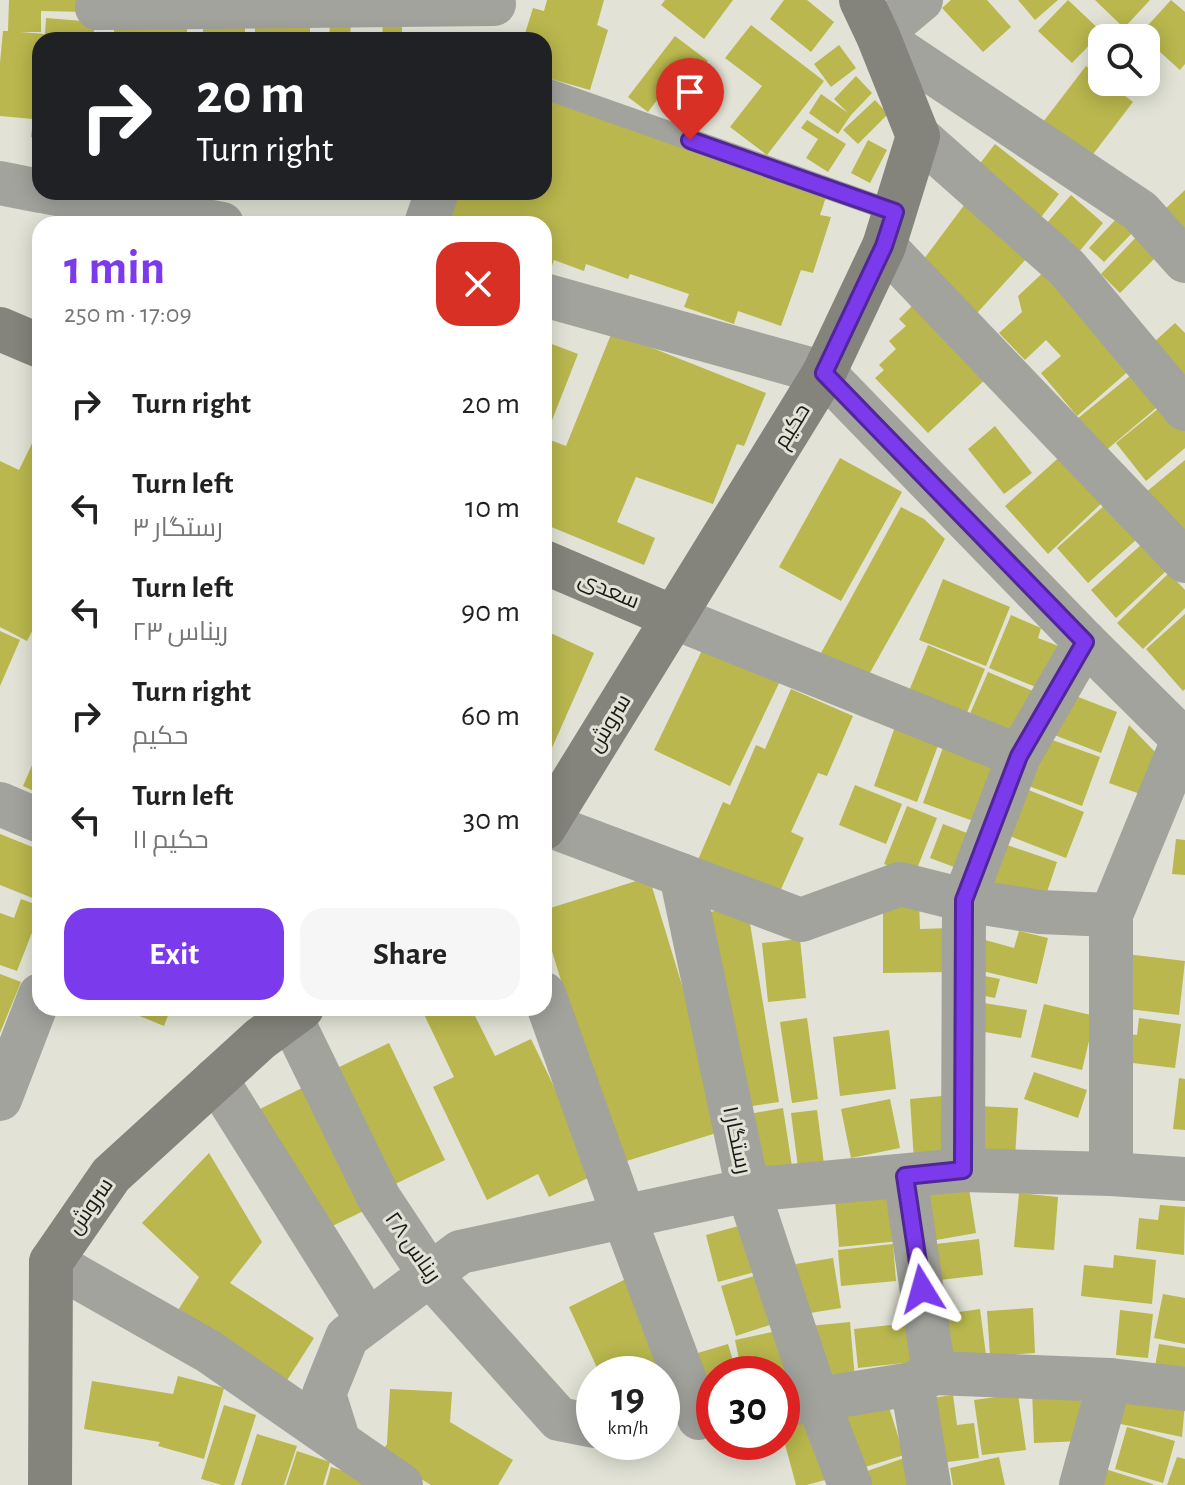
<!DOCTYPE html>
<html lang="en">
<head>
<meta charset="utf-8">
<style>
	body { margin:0; font-family:"Alegreya Sans",Cairo,sans-serif; background:#f6f6f6; color:#222; height:100vh; display:flex; flex-direction:column; font-size:30px; white-space:nowrap }
	* { box-sizing:border-box; margin:0 }
	p { font-size:26px; color:#767676 }
	.icon { flex:none; width:44px; height:44px; fill:none; stroke:currentColor; stroke-width:2; stroke-linecap:round; stroke-linejoin:round }
	.map { position:relative; flex:1; overflow:hidden }
	.panel { position:absolute; left:32px; top:216px; width:520px; height:800px; display:flex; flex-direction:column; background:#fff; border-radius:24px; box-shadow:0 4px 20px #0003 }
	.panel>* { flex:none }
	.banner { position:absolute; left:32px; top:32px; width:520px; height:168px; border-radius:24px; box-shadow:0 4px 20px #0003; background:#202124; color:#fff; overflow:hidden }
	.controls { position:absolute; left:1088px; top:24px; display:grid; gap:16px }
	.controls a { display:grid; place-items:center; width:72px; height:72px; border-radius:16px; background:#fff; box-shadow:0 4px 20px #0003; font-size:40px }
	.speed { position:absolute; left:576px; top:1356px; display:flex; gap:16px; font-size:40px; font-weight:700; text-align:center }
	.speed>* { display:grid; place-content:center; width:104px; height:104px; border-radius:50%; background:#fff; box-shadow:0 4px 20px #0003; line-height:1 }
	.speed small { font-size:20px; font-weight:400 }
	.speed .limit { border:12px solid #d22; background:#fff; color:#111 }
	.pin { position:absolute; display:grid; place-items:center; width:68px; height:68px; color:#fff; margin:-82px -34px; border-radius:50% 50% 50% 0; rotate:-45deg; box-shadow:0 0 8px #0007 }
	.pin .icon { rotate:45deg }
	.me { position:absolute; width:88px; margin:-44px; rotate:352deg; stroke-linejoin:round; filter:drop-shadow(0 0 6px #0008) }
	.turn { display:flex; align-items:center; gap:28px; height:168px; padding:0 32px; font-size:36px }
	.turn .icon { width:104px; height:104px; stroke-width:2.5 }
	.turn b { display:block; font-size:56px; line-height:68px }
	.round { display:grid; place-items:center; flex:none; width:84px; height:84px; border-radius:24px; background:#f6f6f6 }
	.headline { display:flex; align-items:center; justify-content:space-between; height:136px; padding:0 32px }
	h1 { font-size:48px; font-weight:700; line-height:60px; color:#7c3aed }
	.cta { display:flex; gap:16px; margin-top:auto; padding:16px 32px }
	.cta a { flex:1; height:92px; border-radius:24px; background:#7c3aed; color:#fff; font-size:32px; font-weight:700; line-height:92px; text-align:center }
	.cta a+a { background:#f6f6f6; color:#222 }
	ul { padding:0; list-style:none }
	li { display:flex; align-items:center; gap:24px; height:104px; padding:0 32px }
	li div { flex:1 }
	li b { display:block; font-size:30px }
	li em { font-style:normal }
	.map>svg:first-child { display:block }
	.building { fill:#b9b74d }
	.lines { fill:none; stroke-linecap:round; stroke-linejoin:round }
	.lane { stroke:#a2a39d; stroke-width:22 }
	.street { stroke:#a2a39d; stroke-width:44 }
	.secondary { stroke:#84847c; stroke-width:44 }
	.route-casing { stroke:#51269a; stroke-width:20 }
	.route { stroke:#7c3aed; stroke-width:14 }
	.labels { text-anchor:middle; dominant-baseline:central; stroke-width:6; stroke-linejoin:round; paint-order:stroke }
	.street-label { font-size:22px; fill:#1a1a16; stroke:#e2e3d6 }
</style>
</head>
<body>
<div class="map">
<svg width="1185" height="1485" viewBox="0 0 1185 1485">
	<rect width="100%" height="100%" fill="#e2e3d6"/>
	<g class="building">
		<path d="M9 0H86V12L41 11V32H20L45 34 46 18 95 22 93 40H40V137H31L33 119 0 116V63L3 31H8Z"/>
		<path d="M547 0H604L597 25 608 30 590 90 544 77V40H523L533 8 544 11Z"/>
		<path d="M665 0H733L704 39 661 5Z"/>
		<path d="M784 0H807L834 22 811 52 770 19Z"/>
		<path d="M951 0H987L1011 27 983 52 942 8Z"/>
		<path d="M1018 0H1058L1035 20Z"/>
		<path d="M1068 0 1102 32 1072 63 1038 31Z"/>
		<path d="M1095 0H1150L1124 28Z"/>
		<path d="M1171 0 1185 12V64L1180 70 1140 34Z"/>
		<path d="M330 22H351L350 40H329Z"/>
		<path d="M383 22H402V40H382Z"/>
		<rect x="255" y="24" width="55" height="16"/>
		<path d="M751 25 824 81 767 155 730 127 762 86 725 58Z"/>
		<path d="M245 27V40H203V28Z"/>
		<rect x="114" y="28" width="73" height="12"/>
		<path d="M675 36 708 61 694 79 681 68 648 112 628 97Z"/>
		<path d="M839 45 856 68 831 87 814 64Z"/>
		<path d="M1086 66 1102 78V82H1107L1133 102 1087 162 1040 126Z"/>
		<path d="M856 76 872 93 851 115 838 134 809 113 821 94 848 113 834 99Z"/>
		<path d="M544 99 826 197 820 215 831 217 813 273 801 270 781 326 738 311 734 324 684 307 689 294 630 274 628 279 586 264 584 271 554 260 548 277 544 276V224H446L457 192H544Z"/>
		<path d="M875 100 888 114 858 144 843 130Z"/>
		<path d="M807 120 846 144 828 172 806 158 818 139 801 128Z"/>
		<path d="M868 140 887 150 870 183 851 173Z"/>
		<path d="M995 144 1059 194 1032 229 968 179Z"/>
		<path d="M1185 190V237L1162 212Z"/>
		<path d="M1071 195 1103 223 1073 259 1040 231Z"/>
		<path d="M965 204 1027 258 977 313 921 263Z"/>
		<path d="M1119 216 1134 231 1104 262 1089 248Z"/>
		<path d="M1141 232 1161 252 1120 293 1101 274Z"/>
		<path d="M1049 267 1133 367 1077 416 1041 373 1061 356 1046 340 1025 360 999 333 1022 312 1018 296Z"/>
		<path d="M917 301 989 376 928 433 875 378 884 370 879 365 896 349 889 341 906 326 899 319Z"/>
		<path d="M1175 323 1185 333V378L1153 343Z"/>
		<path d="M612 332 766 393 744 446 737 444 713 504 636 477 617 522 655 538 644 565 544 524V341L578 354 545 438 566 446Z"/>
		<path d="M1136 371 1162 403 1104 452 1077 419Z"/>
		<path d="M1164 404 1185 429V448L1146 481 1116 443Z"/>
		<path d="M995 426 1032 473 1004 494 968 449Z"/>
		<path d="M40 427V616L27 641 0 627V461L19 470Z"/>
		<path d="M1064 453 1106 499 1048 554 1005 506Z"/>
		<path d="M840 458 902 492 841 601 779 567Z"/>
		<path d="M1185 460V542L1145 493Z"/>
		<path d="M1106 504 1137 539 1088 583 1057 548Z"/>
		<path d="M901 507 924 519 945 539 867 678 821 653Z"/>
		<path d="M1142 544 1166 571 1116 618 1091 590Z"/>
		<path d="M1169 573 1185 590V608L1143 649 1117 623Z"/>
		<path d="M943 579 1010 607 986 666 919 640Z"/>
		<path d="M1185 614V689L1183 691 1146 649Z"/>
		<path d="M1011 615 1041 628 1038 638 1066 649 1048 692 989 668Z"/>
		<path d="M544 630 594 653 544 766Z"/>
		<path d="M0 631 20 640 0 686Z"/>
		<path d="M705 644 781 679 730 786 654 750Z"/>
		<path d="M928 645 985 669 966 715 909 691Z"/>
		<path d="M988 672 1040 694 1021 739 969 716Z"/>
		<path d="M791 689 853 716 827 776 818 773 791 832 804 838 777 898 697 862 723 802 730 805 756 745 765 749Z"/>
		<path d="M1068 693 1117 712 1101 753 1044 731Z"/>
		<path d="M896 724 940 740 917 802 874 786Z"/>
		<path d="M1129 725 1157 754 1143 795 1109 783Z"/>
		<path d="M1044 737 1100 757 1082 806 1026 785Z"/>
		<path d="M946 739 1002 759 979 823 923 803Z"/>
		<path d="M40 747V794L23 786Z"/>
		<path d="M855 785 902 804 886 844 839 825Z"/>
		<path d="M1021 787 1084 812 1066 858 1002 833Z"/>
		<path d="M907 806 937 818 914 876 884 864Z"/>
		<path d="M943 824 975 836 962 870 930 858Z"/>
		<path d="M0 834 40 850V901L0 885Z"/>
		<path d="M1176 839 1185 840V875L1172 874Z"/>
		<path d="M998 842 1057 862 1044 901 985 881Z"/>
		<path d="M649 877 726 1130 617 1164 544 925V910Z"/>
		<path d="M21 899 40 906V933L33 930 17 971 0 965V913L14 918Z"/>
		<path d="M883 901H919L920 929 950 928V972L883 973Z"/>
		<path d="M747 905 779 1102 732 1109 699 914Z"/>
		<path d="M1019 931 1048 938 1037 984 978 970 985 940 1014 948Z"/>
		<path d="M800 939 806 998 768 1002 762 943Z"/>
		<path d="M1126 954 1185 961 1179 1015 1120 1008Z"/>
		<path d="M969 973 1000 979 995 998 965 992Z"/>
		<path d="M0 974 21 982 0 1033Z"/>
		<path d="M978 1002 1027 1010 1021 1038 973 1030Z"/>
		<path d="M1044 1004 1095 1016 1082 1070 1031 1057Z"/>
		<path d="M120 1008H171L164 1026Z"/>
		<path d="M421 1008H471L495 1056 531 1039 596 1174 549 1197 538 1174 487 1200 433 1087 454 1077Z"/>
		<path d="M807 1018 818 1099 792 1103 780 1022Z"/>
		<path d="M1139 1018 1181 1024 1175 1068 1116 1061 1119 1033 1137 1035Z"/>
		<path d="M889 1030 896 1089 840 1096 833 1037Z"/>
		<path d="M389 1043 445 1160 389 1187 333 1070Z"/>
		<path d="M1034 1072 1087 1090 1078 1118 1024 1099Z"/>
		<path d="M1179 1078 1185 1079V1130L1173 1129Z"/>
		<path d="M316 1081 376 1205 320 1232 260 1109Z"/>
		<path d="M942 1096 948 1159 914 1161 910 1099Z"/>
		<path d="M890 1099 900 1148 851 1158 841 1109Z"/>
		<path d="M978 1106 1018 1108 1015 1158 975 1155Z"/>
		<path d="M783 1108 793 1173 753 1180 743 1115Z"/>
		<path d="M817 1110 825 1172 799 1175 791 1113Z"/>
		<path d="M209 1153 262 1242 230 1283 314 1338 284 1385 175 1315 199 1277 142 1223Z"/>
		<path d="M968 1182 976 1233 919 1243 910 1192Z"/>
		<path d="M1019 1193 1058 1197 1054 1250 1014 1247Z"/>
		<path d="M896 1194 900 1241 839 1247 835 1200Z"/>
		<path d="M1160 1205 1185 1207 1184 1255 1136 1249 1139 1218 1158 1220Z"/>
		<path d="M753 1222 766 1269 718 1282 706 1235Z"/>
		<path d="M979 1239 983 1275 922 1282 918 1246Z"/>
		<path d="M893 1244 896 1281 841 1286 838 1250Z"/>
		<path d="M1114 1255 1156 1260 1152 1304 1081 1296 1084 1265 1113 1268Z"/>
		<path d="M833 1258 841 1308 804 1314 796 1264Z"/>
		<path d="M767 1272 782 1321 736 1336 721 1286Z"/>
		<path d="M628 1278 676 1381 662 1388V1374H600L569 1307Z"/>
		<path d="M1163 1294 1185 1298V1344L1154 1338Z"/>
		<path d="M1033 1308 1035 1353 990 1356 987 1311Z"/>
		<path d="M980 1309 986 1355 937 1361 931 1316Z"/>
		<path d="M1120 1310 1153 1314 1148 1358 1116 1355Z"/>
		<path d="M850 1322 855 1379 815 1383 809 1326Z"/>
		<path d="M909 1323 913 1362 858 1368 854 1329Z"/>
		<path d="M781 1330 790 1376 782 1378V1374H742L735 1340Z"/>
		<path d="M728 1344 737 1374H714V1383L701 1387 691 1355Z"/>
		<path d="M1159 1344 1185 1348V1376L1154 1372Z"/>
		<path d="M178 1376 224 1388 204 1459 158 1446 160 1442 84 1429 92 1381 173 1394Z"/>
		<path d="M1081 1388 1082 1441 1034 1443 1032 1389Z"/>
		<path d="M390 1389 452 1392 450 1422 513 1460 498 1485H431L380 1454 387 1444Z"/>
		<path d="M1123 1390 1185 1403 1182 1437 1116 1423Z"/>
		<path d="M1018 1394 1026 1450 982 1455 974 1400Z"/>
		<path d="M953 1395 957 1425 974 1423 979 1458 932 1464 924 1399Z"/>
		<path d="M887 1401 904 1455 846 1473 830 1419Z"/>
		<path d="M224 1405 256 1415 234 1485H222L201 1479Z"/>
		<path d="M815 1414 832 1478 807 1485H796L782 1433V1424Z"/>
		<path d="M1127 1427 1175 1441 1163 1483 1115 1469Z"/>
		<path d="M257 1434 297 1446 284 1485H241Z"/>
		<path d="M297 1451 330 1462 323 1485H286Z"/>
		<path d="M907 1457 916 1485H859L856 1475Z"/>
		<path d="M999 1457 1005 1485H953L950 1468Z"/>
		<path d="M1177 1457 1185 1459V1485H1167Z"/>
		<path d="M331 1467 372 1480 370 1485H326Z"/>
		<path d="M1102 1468 1153 1484V1485H1097Z"/>
	</g>
	<g class="lines">
		<path class="lane" d="M544 88 895 212"/>
		<g class="street">
			<path d="M921 0 878 36 1140 211 1185 261"/>
			<path d="M97 8 494 4"/>
			<path d="M918 136 1067 268 1185 409"/>
			<path d="M0 183 40 191"/>
			<path d="M47 192 222 224"/>
			<path d="M426 224 437 192"/>
			<path d="M884 246 1185 561"/>
			<path d="M544 295 824 373 1085 642 1185 741"/>
			<path d="M673 617 1019 756"/>
			<path d="M0 804 40 821"/>
			<path d="M548 825 801 920 900 884 964 900 1040 912 1111 915"/>
			<path d="M681 875 748 1190 817 1399 850 1485"/>
			<path d="M544 994 624 1217 699 1418"/>
			<path d="M290 1016 379 1198 430 1275 559 1419 594 1426"/>
			<path d="M216 1079 368 1321"/>
			<path d="M0 1099 40 995"/>
			<path d="M963 1170 964 900 1019 756 1085 642"/>
			<path d="M1111 1174V915L1183 740"/>
			<path d="M905 1176 934 1373"/>
			<path d="M51 1262 208 1351 401 1485"/>
			<path d="M912 1384 929 1485"/>
			<path d="M782 1405 912 1384 934 1373 1110 1380 1185 1389"/>
			<path d="M339 1442 324 1394 347 1337 460 1252 748 1190 963 1170 1111 1174 1185 1179"/>
			<path d="M1081 1485 1110 1380"/>
		</g>
		<g class="secondary">
			<path d="M0 329 40 346"/>
			<path d="M544 562 673 617"/>
			<path d="M544 828 824 373 884 246 918 136 878 36 861 0"/>
			<path d="M50 1485 51 1262 111 1175 260 1039 302 1008"/>
		</g>
	</g>
	<g class="lines">
		<defs>
			<path id="route" d="M690 140 895 212 884 246 824 373 1085 642 1019 756 964 900 963 1170 905 1176 922 1289"/>
		</defs>
		<use href="#route" class="route-casing"/>
		<use href="#route" class="route"/>
	</g>
	<g class="labels">
		<g class="street-label">
			<text transform="translate(792 426) rotate(-58)">حکیم</text>
			<text transform="translate(609 590) rotate(23)">سعدی</text>
			<text transform="translate(609 723) rotate(-59)">سروش</text>
			<text transform="translate(737 1140) rotate(78)">رستگار ۱</text>
			<text transform="translate(90 1206) rotate(-55)">سروش</text>
			<text transform="translate(413 1247) rotate(55)">ریناس ۲۸</text>
		</g>
	</g>
</svg>
<div class="controls">
<a><svg class="icon" aria-label="search" viewBox="0 0 24 24"><circle cx="10" cy="10" r="6"/><path d="M15 15l6 6"/></svg></a>
</div>
<div class="speed"><div>19<small>km/h</small></div><div class="limit">30</div></div>
<div class="pin" style="left:690px;top:140px;background:#d93025"><svg class="icon" aria-label="arrive" viewBox="0 0 24 24"><path d="M6 21V4h12l-3 4 3 4H6"/></svg></div>
<svg class="me" style="left:922px;top:1289px" viewBox="-20 -20 40 40"><path d="M0-17L14 15 0 8-14 15z" fill="#7c3aed" stroke="#fff" stroke-width="4"/></svg>
<div class="banner">
<div class="turn"><svg class="icon" aria-label="right" viewBox="0 0 24 24"><path d="M7 20v-9h11M14 6l5 5-5 5"/></svg><div><b>20 m</b>Turn right</div></div>
</div>
<section class="panel">
<div class="headline"><div><h1>1 min</h1><p>250 m · 17:09</p></div><a class="round" style="background:#d93025;color:#fff"><svg class="icon" aria-label="close" viewBox="0 0 24 24"><path d="M6 6l12 12M18 6L6 18"/></svg></a></div>
<ul>
<li><svg class="icon" aria-label="right" viewBox="0 0 24 24"><path d="M7 20v-9h11M14 6l5 5-5 5"/></svg><div><b>Turn right</b></div><em>20 m</em></li>
<li><svg class="icon" aria-label="left" viewBox="0 0 24 24"><path d="M17 20v-9H6M10 6l-5 5 5 5"/></svg><div><b>Turn left</b><p>رستگار ۳</p></div><em>10 m</em></li>
<li><svg class="icon" aria-label="left" viewBox="0 0 24 24"><path d="M17 20v-9H6M10 6l-5 5 5 5"/></svg><div><b>Turn left</b><p>ریناس ۲۳</p></div><em>90 m</em></li>
<li><svg class="icon" aria-label="right" viewBox="0 0 24 24"><path d="M7 20v-9h11M14 6l5 5-5 5"/></svg><div><b>Turn right</b><p>حکیم</p></div><em>60 m</em></li>
<li><svg class="icon" aria-label="left" viewBox="0 0 24 24"><path d="M17 20v-9H6M10 6l-5 5 5 5"/></svg><div><b>Turn left</b><p>حکیم ۱۱</p></div><em>30 m</em></li>
</ul>
<div class="cta"><a>Exit</a><a>Share</a></div>
</section>
</div>
</body>
</html>
